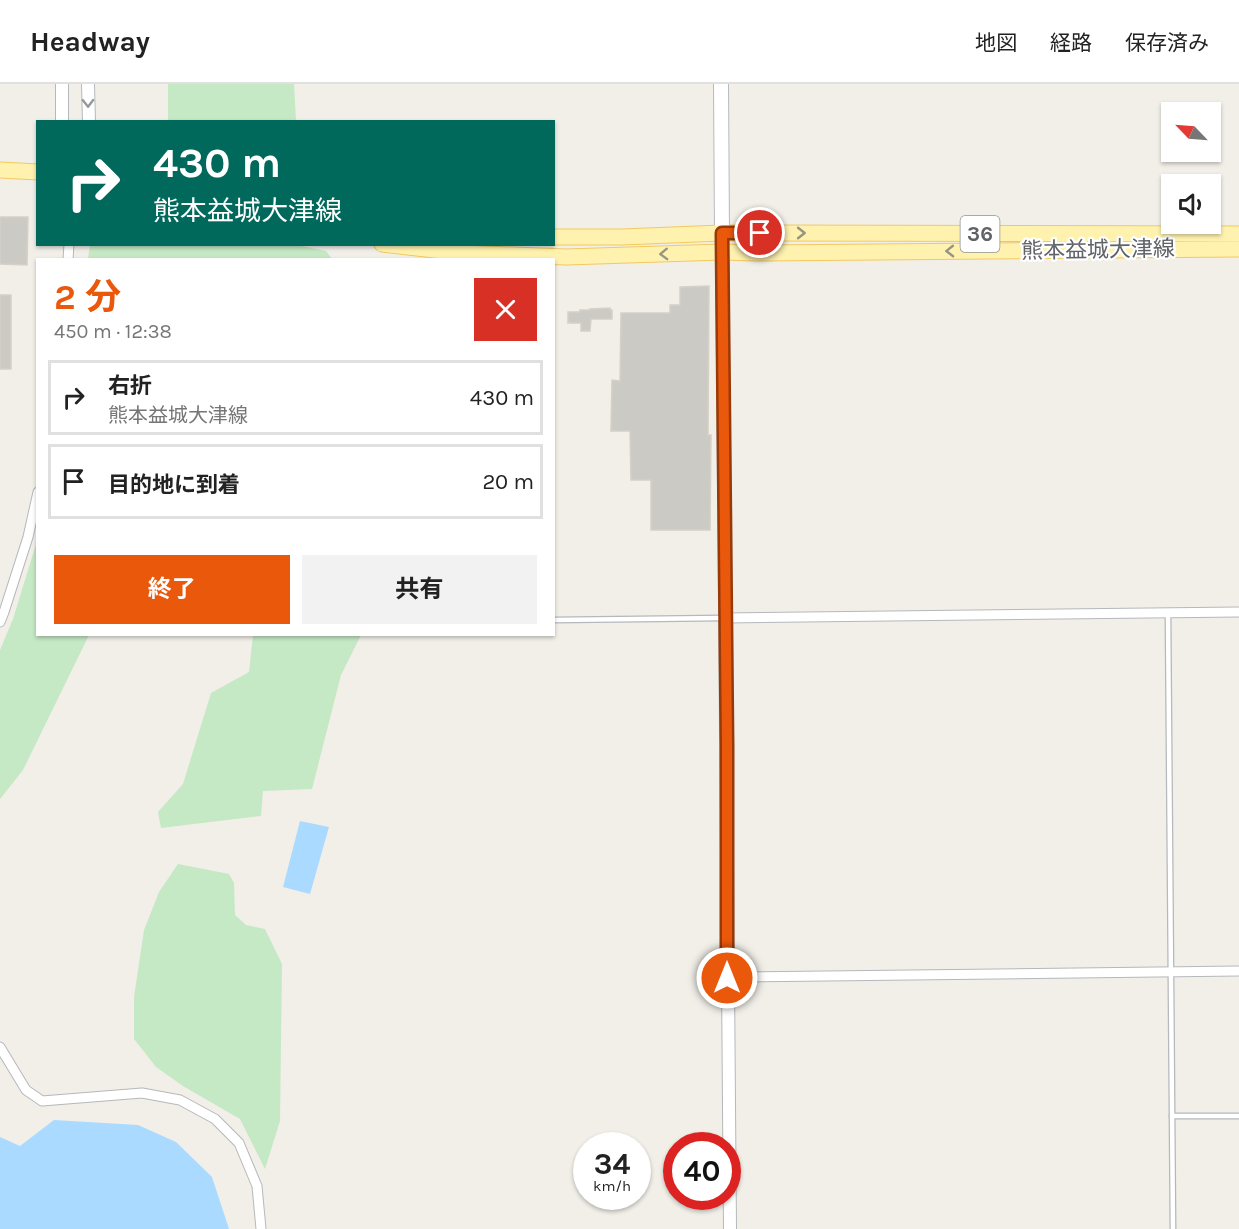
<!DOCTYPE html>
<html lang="ja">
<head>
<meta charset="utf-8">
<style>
	body { margin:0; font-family:Karla,"Noto Sans JP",sans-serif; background:#f2f2f2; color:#222; height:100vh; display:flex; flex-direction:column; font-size:22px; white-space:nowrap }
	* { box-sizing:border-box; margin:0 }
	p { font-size:20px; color:#767676 }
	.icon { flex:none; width:33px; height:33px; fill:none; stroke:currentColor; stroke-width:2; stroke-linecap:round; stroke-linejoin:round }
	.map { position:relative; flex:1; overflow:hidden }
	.sheet { position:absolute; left:36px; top:174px; width:519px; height:378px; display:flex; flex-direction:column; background:#fff; border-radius:0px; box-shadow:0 2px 4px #0004 }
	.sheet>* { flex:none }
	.banner { position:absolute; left:36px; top:36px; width:519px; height:126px; border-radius:0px; box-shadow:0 2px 4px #0004; background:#00695c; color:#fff; overflow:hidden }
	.needle { width:39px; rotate:295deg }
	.buttons { position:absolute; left:1161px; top:18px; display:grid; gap:12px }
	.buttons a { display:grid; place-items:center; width:60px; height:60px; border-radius:0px; background:#fff; box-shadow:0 2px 4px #0004; font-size:30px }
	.speed { position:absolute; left:573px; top:1048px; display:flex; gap:12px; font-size:30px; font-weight:700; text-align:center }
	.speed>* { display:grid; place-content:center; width:78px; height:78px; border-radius:50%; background:#fff; box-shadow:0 2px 4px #0004; line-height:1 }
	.speed small { font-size:15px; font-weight:400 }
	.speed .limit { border:9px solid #d22; background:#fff; color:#111 }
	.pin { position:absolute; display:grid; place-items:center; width:51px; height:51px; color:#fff; margin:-26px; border:3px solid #fff; border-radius:50%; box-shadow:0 2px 6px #0007 }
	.me { position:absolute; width:66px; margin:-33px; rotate:0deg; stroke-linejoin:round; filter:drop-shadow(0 0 4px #0008) }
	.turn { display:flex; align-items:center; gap:21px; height:126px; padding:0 18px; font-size:27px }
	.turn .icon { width:78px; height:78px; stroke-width:2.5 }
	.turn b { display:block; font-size:42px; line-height:51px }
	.round { display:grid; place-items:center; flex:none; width:63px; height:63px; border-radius:0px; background:#f2f2f2 }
	.head { display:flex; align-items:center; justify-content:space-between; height:102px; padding:0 18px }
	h1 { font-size:36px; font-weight:700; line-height:45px; color:#ea580c }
	.action { display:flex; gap:12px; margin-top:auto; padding:12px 18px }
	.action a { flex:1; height:69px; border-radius:0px; background:#ea580c; color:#fff; font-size:24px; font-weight:700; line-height:69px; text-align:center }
	.action a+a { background:#f2f2f2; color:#222 }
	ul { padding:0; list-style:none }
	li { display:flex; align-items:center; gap:18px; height:75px; margin:0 12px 9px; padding:0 6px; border:3px solid #e0e0e0; border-radius:0px }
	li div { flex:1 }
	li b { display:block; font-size:22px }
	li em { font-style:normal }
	header { display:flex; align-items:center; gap:36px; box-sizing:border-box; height:84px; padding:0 30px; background:#fff; border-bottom:2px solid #e0e0e0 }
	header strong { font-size:28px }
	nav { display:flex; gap:33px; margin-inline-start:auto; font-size:21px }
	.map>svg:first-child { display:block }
	.green { fill:#c5e8c5 }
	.water { fill:#aadaff }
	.building { fill:#cccac5; stroke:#d6d1c6; stroke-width:1.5 }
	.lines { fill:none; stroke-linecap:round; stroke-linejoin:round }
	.service-casing { stroke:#b5b8bc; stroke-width:7 }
	.minor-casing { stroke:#b5b8bc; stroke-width:11 }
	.tertiary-casing { stroke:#b5b8bc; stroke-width:14 }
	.secondary-casing { stroke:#b6babf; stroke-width:16 }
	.primary-casing { stroke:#f2c960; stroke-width:17 }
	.service { stroke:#fff; stroke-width:4.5 }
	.minor { stroke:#fff; stroke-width:9 }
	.tertiary { stroke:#fff; stroke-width:12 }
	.secondary { stroke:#fff; stroke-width:14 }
	.primary { stroke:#fff2af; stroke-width:15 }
	.oneway { stroke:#979a9d }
	.oneway2 { stroke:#979581 }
	.route-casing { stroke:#983908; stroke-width:15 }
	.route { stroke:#ea580c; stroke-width:10 }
	.labels { text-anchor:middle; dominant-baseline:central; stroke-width:4.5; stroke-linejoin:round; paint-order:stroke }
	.shield { fill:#fff; stroke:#8f9295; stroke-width:1.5 }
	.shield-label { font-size:21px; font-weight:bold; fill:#5f6368 }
	.street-label { font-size:22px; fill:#5f6368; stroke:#fff }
</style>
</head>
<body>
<header>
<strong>Headway</strong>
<nav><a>地図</a><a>経路</a><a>保存済み</a></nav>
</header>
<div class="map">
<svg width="1239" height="1145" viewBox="0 0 1239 1145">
	<rect width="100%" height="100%" fill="#f1efe8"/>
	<g class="green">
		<path d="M168 0H294L296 37H168Z"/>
		<path d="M90 161 292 160 326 167 332 175H88Z"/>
		<path d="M37 457 38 550 89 551 23 686 0 715V566L13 535Z"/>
		<path d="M253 551H361L341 591 312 705 263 707 261 732 161 744 158 728 183 700 211 609 249 588Z"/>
		<path d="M178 780 229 790 234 799 235 831 246 841 265 845 282 880 280 1037 265 1085 240 1035 183 1002 156 983 134 955V913L144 846 159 808Z"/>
	</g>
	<g class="water">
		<path d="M300 737 329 743 310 810 283 803Z"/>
		<path d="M54 1036 138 1041 176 1058 212 1093 229 1145H0V1053L20 1062Z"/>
	</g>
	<g class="building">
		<path d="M0 133H28L27 181 0 180Z"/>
		<path d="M709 202 708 351H711L710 446H651V396H631L630 347H611L612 296 620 297 621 229H670V221H680V203Z"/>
		<rect x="0" y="211" width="11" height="74"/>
		<path d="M610 224V226H612V235H591L590 247H581V239H568V228H580V226H590V225Z"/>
	</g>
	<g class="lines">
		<defs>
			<g id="service">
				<path d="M1168 530 1173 1145"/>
				<path d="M554 536 723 534"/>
				<path d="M1172 1032H1239"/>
			</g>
			<g id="minor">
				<path d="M68 176 69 160"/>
				<path d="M725 534 1239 528"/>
				<path d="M0 538 4 528 28 453 38 408"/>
				<path d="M727 894 737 893 1239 887"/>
				<path d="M0 963 26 1006 42 1017 142 1009 180 1016 215 1035 239 1059 257 1102 261 1145"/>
			</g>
			<g id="tertiary">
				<path d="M88 0 89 38"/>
				<path d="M62 38V0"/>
				<path d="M722 149 730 1145"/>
			</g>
			<path id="secondary" d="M721 0 722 149"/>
			<g id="primary">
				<path d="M0 86 38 88"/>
				<path d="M554 153H622L722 149 1239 150"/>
				<path d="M382 160 460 169 566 173 722 168 757 169 1239 165"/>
			</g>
		</defs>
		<use href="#service" class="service-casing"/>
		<use href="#minor" class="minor-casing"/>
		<use href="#tertiary" class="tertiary-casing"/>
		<use href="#secondary" class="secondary-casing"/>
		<use href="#primary" class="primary-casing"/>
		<use href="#service" class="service"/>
		<use href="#minor" class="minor"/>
		<use href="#tertiary" class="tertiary"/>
		<use href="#secondary" class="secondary"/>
		<use href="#primary" class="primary"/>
	</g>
	<defs><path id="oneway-chevron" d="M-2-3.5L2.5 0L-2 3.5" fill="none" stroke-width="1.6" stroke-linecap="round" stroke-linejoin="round" transform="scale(1.5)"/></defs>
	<use class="oneway" href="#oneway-chevron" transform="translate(88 19) rotate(89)"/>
	<g class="oneway2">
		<use href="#oneway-chevron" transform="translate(801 149)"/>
		<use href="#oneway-chevron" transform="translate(950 167) rotate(179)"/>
		<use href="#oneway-chevron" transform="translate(664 170) rotate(178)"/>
	</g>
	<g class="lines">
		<defs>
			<path id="route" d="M727 894V662L722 149H760"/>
		</defs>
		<use href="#route" class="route-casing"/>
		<use href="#route" class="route"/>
	</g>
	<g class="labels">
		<rect class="shield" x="960.5" y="132" width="39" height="36" rx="4.5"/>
		<g class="shield-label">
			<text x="980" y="150">36</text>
		</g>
		<g class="street-label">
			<text transform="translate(1098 166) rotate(-1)">熊本益城大津線</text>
		</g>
	</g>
</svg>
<div class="buttons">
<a><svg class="needle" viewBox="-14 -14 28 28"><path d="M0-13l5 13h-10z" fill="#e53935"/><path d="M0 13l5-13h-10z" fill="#767676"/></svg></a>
<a><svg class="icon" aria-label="sound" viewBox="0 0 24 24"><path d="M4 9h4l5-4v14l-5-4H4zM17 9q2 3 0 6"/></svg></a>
</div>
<div class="speed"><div>34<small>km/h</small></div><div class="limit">40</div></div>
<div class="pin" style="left:760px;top:149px;background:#d93025"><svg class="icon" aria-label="arrive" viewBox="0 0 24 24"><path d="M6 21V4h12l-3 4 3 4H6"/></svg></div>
<svg class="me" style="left:727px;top:894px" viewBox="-20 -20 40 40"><circle r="17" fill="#ea580c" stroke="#fff" stroke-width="3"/><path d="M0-11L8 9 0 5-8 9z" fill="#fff"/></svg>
<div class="banner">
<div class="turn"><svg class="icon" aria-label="right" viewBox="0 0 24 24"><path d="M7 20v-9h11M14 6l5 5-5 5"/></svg><div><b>430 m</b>熊本益城大津線</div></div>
</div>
<section class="sheet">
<div class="head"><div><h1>2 分</h1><p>450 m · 12:38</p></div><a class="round" style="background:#d93025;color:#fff"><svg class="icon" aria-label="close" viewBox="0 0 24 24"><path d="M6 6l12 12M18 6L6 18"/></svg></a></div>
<ul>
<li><svg class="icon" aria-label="right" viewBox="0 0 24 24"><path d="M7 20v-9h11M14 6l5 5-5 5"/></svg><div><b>右折</b><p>熊本益城大津線</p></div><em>430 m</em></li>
<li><svg class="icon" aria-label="arrive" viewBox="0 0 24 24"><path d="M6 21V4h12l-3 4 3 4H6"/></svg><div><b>目的地に到着</b></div><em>20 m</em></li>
</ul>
<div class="action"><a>終了</a><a>共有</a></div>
</section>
</div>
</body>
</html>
